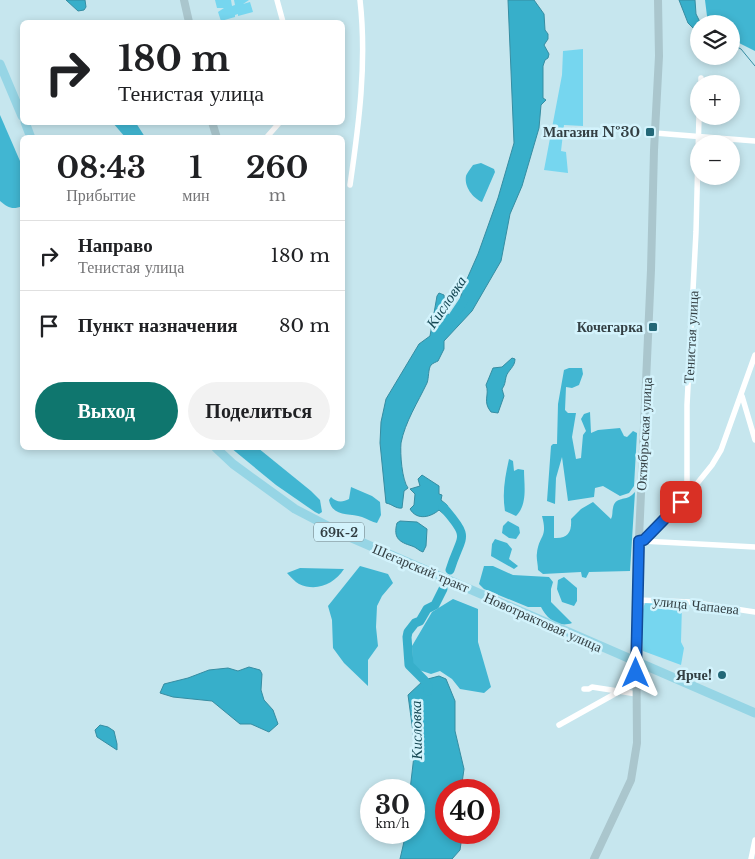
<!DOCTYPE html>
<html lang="ru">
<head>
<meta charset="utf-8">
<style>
	body { margin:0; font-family:"Libre Baskerville",serif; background:#f2f2f2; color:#202124; height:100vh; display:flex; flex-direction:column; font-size:19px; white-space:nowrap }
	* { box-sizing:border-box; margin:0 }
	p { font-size:16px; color:#757577 }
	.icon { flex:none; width:28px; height:28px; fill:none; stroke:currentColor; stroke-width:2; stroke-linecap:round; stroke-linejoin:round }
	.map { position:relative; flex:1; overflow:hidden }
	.details { position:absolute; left:20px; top:135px; width:325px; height:315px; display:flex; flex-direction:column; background:#fff; border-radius:8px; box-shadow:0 2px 8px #0003 }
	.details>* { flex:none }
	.guide { position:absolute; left:20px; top:20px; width:325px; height:105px; border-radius:8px; box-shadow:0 2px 8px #0003; background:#fff; color:#202124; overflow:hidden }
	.buttons { position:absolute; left:690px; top:15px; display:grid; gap:10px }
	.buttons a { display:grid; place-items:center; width:50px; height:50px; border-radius:50%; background:#fff; box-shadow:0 2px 8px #0003; font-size:25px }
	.speed { position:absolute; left:360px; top:779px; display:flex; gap:10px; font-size:25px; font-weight:700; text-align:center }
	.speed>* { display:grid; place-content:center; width:65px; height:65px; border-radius:50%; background:#fff; box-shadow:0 2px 8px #0003; line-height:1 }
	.speed small { font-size:12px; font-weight:400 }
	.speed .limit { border:8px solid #d22; background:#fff; color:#111 }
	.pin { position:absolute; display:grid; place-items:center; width:42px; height:42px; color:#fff; margin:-21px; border-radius:10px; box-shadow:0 2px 8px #0006 }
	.me { position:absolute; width:55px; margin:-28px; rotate:0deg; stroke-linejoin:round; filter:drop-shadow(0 0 4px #0008) }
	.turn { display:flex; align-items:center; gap:18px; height:105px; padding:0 15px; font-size:22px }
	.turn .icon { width:65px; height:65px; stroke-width:2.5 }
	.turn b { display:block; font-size:35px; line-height:42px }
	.eta { display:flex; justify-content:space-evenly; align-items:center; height:85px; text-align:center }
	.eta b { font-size:30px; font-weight:800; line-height:35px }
	.primary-button { display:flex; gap:10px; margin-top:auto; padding:10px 15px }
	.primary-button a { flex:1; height:58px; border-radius:30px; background:#0f766e; color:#fff; font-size:20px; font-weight:800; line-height:58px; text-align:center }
	.primary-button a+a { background:#f2f2f2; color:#202124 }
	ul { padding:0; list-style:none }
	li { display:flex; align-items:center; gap:15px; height:70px; padding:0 15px; border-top:1px solid #e0e0e0 }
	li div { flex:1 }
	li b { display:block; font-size:19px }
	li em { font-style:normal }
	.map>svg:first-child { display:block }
	.green { fill:#76d6ef }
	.forest { fill:#41b6d2 }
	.water { fill:#37afca; stroke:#368da2 }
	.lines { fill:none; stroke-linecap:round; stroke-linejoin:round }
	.stream { stroke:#368da2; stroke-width:1 }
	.river { stroke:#37afca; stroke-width:9 }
	.street { stroke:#fff; stroke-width:5.5 }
	.secondary { stroke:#aac6cd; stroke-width:8 }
	.primary { stroke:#96d5e5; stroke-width:9 }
	.route-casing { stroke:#114b97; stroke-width:12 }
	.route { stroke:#1a73e8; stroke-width:9 }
	.poi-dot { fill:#226777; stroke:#d3f3fc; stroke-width:2 }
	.labels { text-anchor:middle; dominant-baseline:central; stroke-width:5; stroke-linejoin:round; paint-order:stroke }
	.shield { fill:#d3f3fc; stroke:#63757a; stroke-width:1 }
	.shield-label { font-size:12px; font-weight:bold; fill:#333f43 }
	.poi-label { font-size:14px; font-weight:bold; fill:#333f43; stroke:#d3f3fc; text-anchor:end }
	.street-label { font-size:14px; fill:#333f43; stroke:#d3f3fc }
	.water-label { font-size:15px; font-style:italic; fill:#154753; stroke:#d3f3fc }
</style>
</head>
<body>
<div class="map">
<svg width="755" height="859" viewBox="0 0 755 859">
	<rect width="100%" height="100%" fill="#c6e6ee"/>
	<g class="green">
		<path d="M215 0H231L232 6 235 5 234 0H249L243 4 250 2 253 12 238 16V14L235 15V17L221 21 218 12 224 8H217Z"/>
		<path d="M583 49V126L564 125 561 151 566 152 568 173 544 170 562 75 563 51Z"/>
		<path d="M646 602 682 604 681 642 684 648 681 665 643 651C643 640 639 611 646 602Z"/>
	</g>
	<g class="forest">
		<path d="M705 0H755V51L731 39V24H708Z"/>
		<path d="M0 115 20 161 22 172V206C13 210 8 208 0 201Z"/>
		<path d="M113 123H136L145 137H125Z"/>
		<path d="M481 163 494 169 495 172 482 202C473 198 464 187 466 176 467 173 471 168 473 165Z"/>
		<path d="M569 368H582L583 374 579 385 572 388 566 387 565 410 568 413H576L572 437 576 459 581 458 583 435 586 431 581 419 584 414 590 412 591 433 598 430 620 428 624 436 627 437 633 431 637 433 634 486 629 493 620 496 603 486 595 488 594 497 568 501 562 457 556 478 555 504 547 501 551 446 553 444H557L558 404 564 370Z"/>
		<path d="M231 448H258L311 491 320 500 322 512 319 514 315 512 276 485Z"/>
		<path d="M509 459 513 461 514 471 518 469 524 470C524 485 528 504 516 516L505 511C502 493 505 477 509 459Z"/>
		<path d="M351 487 372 496 380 502 381 515 377 523C372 522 368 519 362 517 350 513 332 517 329 500L331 497C336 502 342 503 349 499Z"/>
		<path d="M635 492 630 571 589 572 586 578 582 577 581 572 543 574 538 570C538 564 536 558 537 553 539 535 548 538 542 516H554V538C568 539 572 532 571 519L581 509 593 502 611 519C613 515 612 512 613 508 615 498 622 500 629 497 631 496 633 494 635 492Z"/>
		<path d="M508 521 519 527 520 533 516 539 509 538 502 533 503 526Z"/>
		<path d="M495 539 507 543 512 549 509 559 518 566 514 569 491 556 492 544Z"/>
		<path d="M360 566 388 574 393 583 382 596 377 606 376 627 378 646 368 660V686L344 663 333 648 332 620 328 606Z"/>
		<path d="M484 566H493L513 575 549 577 553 582 551 589V602L572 623C558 628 547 619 541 607H528L484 589 479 584Z"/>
		<path d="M300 568 344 569C334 584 317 592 299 584 295 582 291 577 287 573Z"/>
		<path d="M564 577 577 588V601L574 606 562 602 557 589 558 580Z"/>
		<path d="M453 599 478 609V642L491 687 484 693 460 689 452 679 440 671 431 674 413 668 412 646 432 612Z"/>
	</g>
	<g class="water">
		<path d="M66 0H85L86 7 84 10 78 11Z"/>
		<path d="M508 0H534L544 14 545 30 548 34V39L544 45 549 54 548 58 545 60 543 66V98L546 100 541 105 539 128 522 186 510 214 501 261 472 311 444 341V349L438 361C436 362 433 363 431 365 428 369 429 378 427 383 418 402 405 422 401 443 400 454 402 480 408 488L404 491 402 508C396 509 392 504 386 503L380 443 381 422 386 399 419 344 430 336 437 296 439 293 444 295C445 306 444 314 455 320L463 288 478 254 498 198 514 143Z"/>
		<path d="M679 0H695L696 14 701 24H699V34L688 23Z"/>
		<path d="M512 358 515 359C515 367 508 370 506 377 505 382 505 385 502 389L504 396 498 413 491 412C482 401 490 395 486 385L493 368 502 367Z"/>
		<path d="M422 475 439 486V494L442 495 441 500 447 505 449 515H445L439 510C431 517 417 521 410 509L414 505 415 494 410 489 420 486 418 479Z"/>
		<path d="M400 521 417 522 427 529 426 546 423 552C419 551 416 547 412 546 399 542 393 538 397 523Z"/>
		<path d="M249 667 260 670 262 674 261 690 264 700 273 710 278 724 269 732 251 724H240L212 701 173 697 160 693 164 684 188 678 209 670 228 668 238 671Z"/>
		<path d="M439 676 446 679 455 701V731L464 769 461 790H446V832L458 833 462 836 460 850 452 859H400L406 833 414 832V790H410L415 747 408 695 424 680Z"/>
		<path d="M100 725 108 727 114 731 117 744V750L97 737 95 730Z"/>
	</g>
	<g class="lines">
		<path class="stream" d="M731 44 741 49 755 66"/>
		<g class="river">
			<path d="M446 327 464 300"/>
			<path d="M443 507C472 540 461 534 450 570"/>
			<path d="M428 691V686L424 680 409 665 407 637 408 632 415 623 420 621 427 609 435 605 443 589"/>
		</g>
		<g class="street">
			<path d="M277 0 283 22"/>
			<path d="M701 84V78"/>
			<path d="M655 133 755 141"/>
			<path d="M266 138 280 122"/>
			<path d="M350 185C359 124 367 62 360 0"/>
			<path d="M742 396 755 440"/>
			<path d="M687 496V405L696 232 699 116"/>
			<path d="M644 540 687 496 712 465 721 450 755 355"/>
			<path d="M642 541 755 547"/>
			<path d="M637 600 690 602 755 612"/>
			<path d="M584 689H589L592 687 637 694"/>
			<path d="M559 725 620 691"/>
			<path d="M751 859 755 840"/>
		</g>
		<g class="secondary">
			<path d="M184 0 189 22"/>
			<path d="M212 122 217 138"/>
			<path d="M594 859 631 780 637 743 636 605 651 270 654 150 659 56 658 0"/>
		</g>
		<g class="primary">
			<path d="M0 64 22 116"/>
			<path d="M25 122 31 138"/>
			<path d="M216 448 233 464 295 509 345 535 755 713"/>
		</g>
	</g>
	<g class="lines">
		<defs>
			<path id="route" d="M636 673 639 541 644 540 681 502"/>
		</defs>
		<use href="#route" class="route-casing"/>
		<use href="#route" class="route"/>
	</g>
	<g class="poi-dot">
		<rect x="645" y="127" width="10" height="10" rx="2.5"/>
		<rect x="648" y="322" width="10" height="10" rx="2.5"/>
		<circle cx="722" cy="675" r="5"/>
	</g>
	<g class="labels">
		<rect class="shield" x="314" y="522.5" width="50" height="19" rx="4"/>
		<g class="shield-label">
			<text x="339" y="532">69К-2</text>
		</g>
		<g class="poi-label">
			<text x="640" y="132">Магазин №30</text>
			<text x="643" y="327">Кочегарка</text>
			<text x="712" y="675">Ярче!</text>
		</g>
		<g class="street-label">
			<text transform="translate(691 337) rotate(-87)">Тенистая улица</text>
			<text transform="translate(644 434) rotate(-87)">Октябрьская улица</text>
			<text transform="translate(421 568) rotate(23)">Шегарский тракт</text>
			<text transform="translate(696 605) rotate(6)">улица Чапаева</text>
			<text transform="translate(543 622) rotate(24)">Новотрактовая улица</text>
		</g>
		<g class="water-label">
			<text transform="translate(446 302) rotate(-56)">Кисловка</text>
			<text transform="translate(416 730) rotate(-91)">Кисловка</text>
		</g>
	</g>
</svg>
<div class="buttons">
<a><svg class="icon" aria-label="layers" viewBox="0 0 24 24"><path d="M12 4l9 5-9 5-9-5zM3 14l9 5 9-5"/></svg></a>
<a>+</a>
<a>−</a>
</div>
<div class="speed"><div>30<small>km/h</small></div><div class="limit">40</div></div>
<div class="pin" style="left:681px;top:502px;background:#d93025"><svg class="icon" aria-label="arrive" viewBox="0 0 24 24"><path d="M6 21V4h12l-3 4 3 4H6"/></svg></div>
<svg class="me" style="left:636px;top:673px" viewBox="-20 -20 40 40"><path d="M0-17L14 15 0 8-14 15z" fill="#1a73e8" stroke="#fff" stroke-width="4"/></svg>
<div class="guide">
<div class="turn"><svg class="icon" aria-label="right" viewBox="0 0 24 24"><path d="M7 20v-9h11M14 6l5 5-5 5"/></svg><div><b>180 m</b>Тенистая улица</div></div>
</div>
<section class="details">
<div class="eta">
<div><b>08:43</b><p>Прибытие</p></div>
<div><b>1</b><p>мин</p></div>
<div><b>260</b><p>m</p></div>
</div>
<ul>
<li><svg class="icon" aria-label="right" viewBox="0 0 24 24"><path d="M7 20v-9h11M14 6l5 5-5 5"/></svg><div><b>Направо</b><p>Тенистая улица</p></div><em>180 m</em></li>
<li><svg class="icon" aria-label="arrive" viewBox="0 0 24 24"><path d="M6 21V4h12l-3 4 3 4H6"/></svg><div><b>Пункт назначения</b></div><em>80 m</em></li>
</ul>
<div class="primary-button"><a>Выход</a><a>Поделиться</a></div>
</section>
</div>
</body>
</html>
